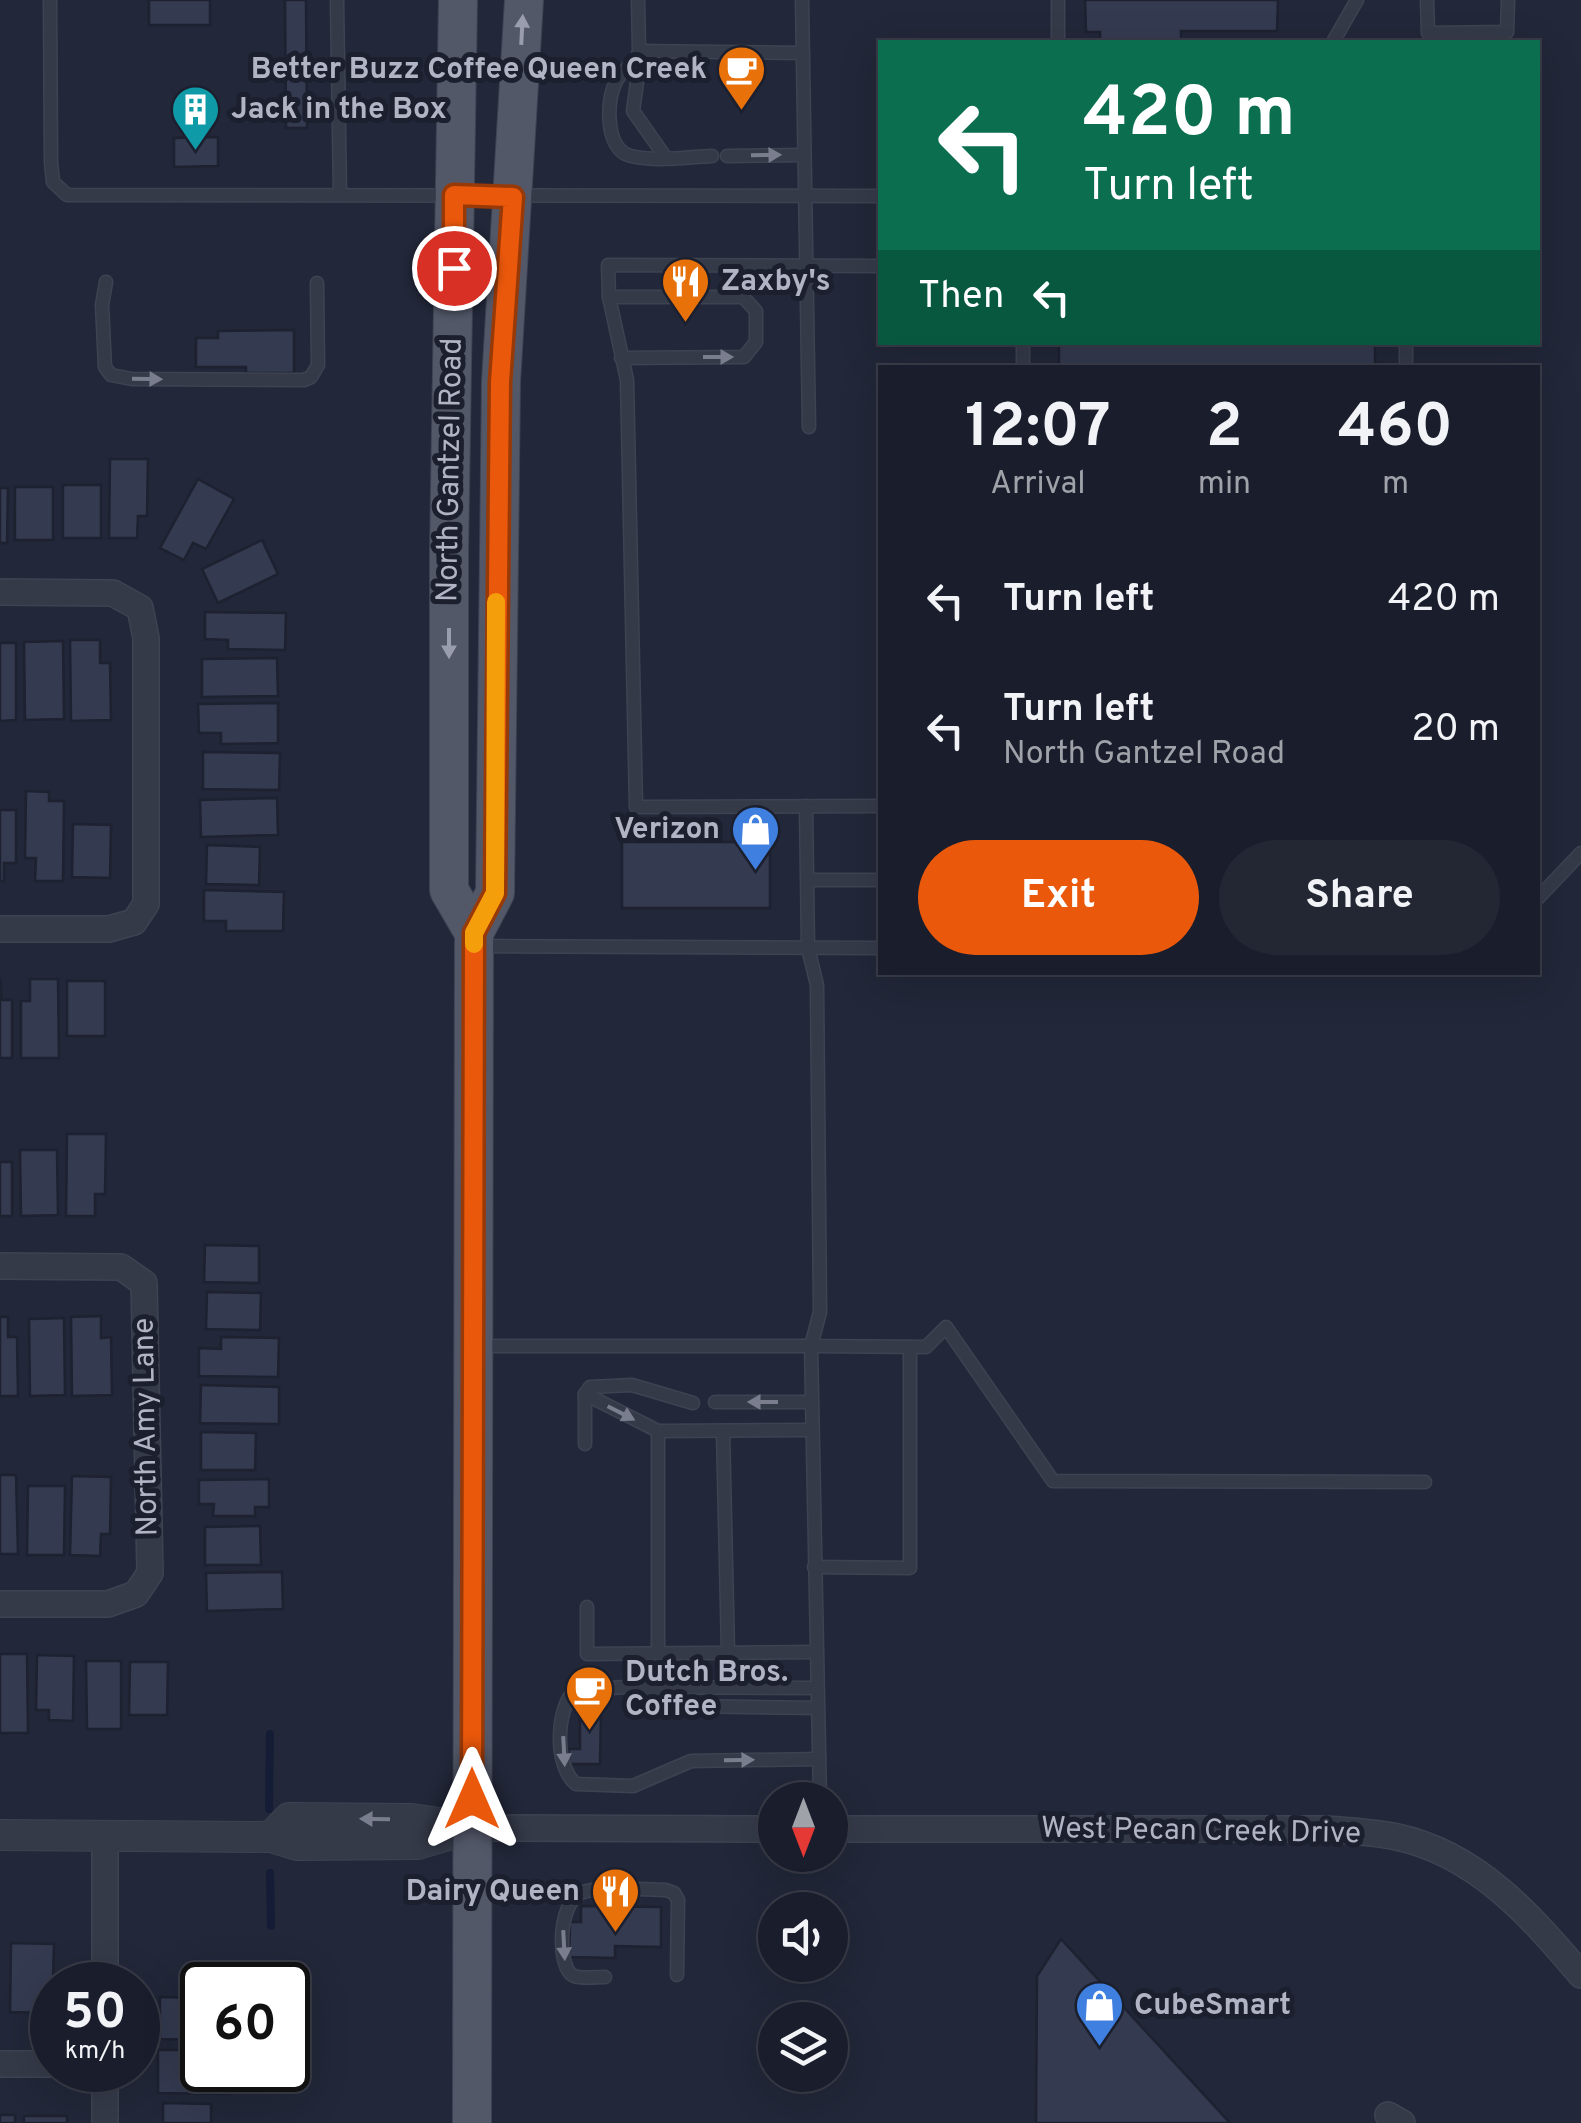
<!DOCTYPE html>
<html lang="en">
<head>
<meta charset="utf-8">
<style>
	body { margin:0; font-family:Overpass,sans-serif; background:#232633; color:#f1f3f6; height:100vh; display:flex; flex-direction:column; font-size:38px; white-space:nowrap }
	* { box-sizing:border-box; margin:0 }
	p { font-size:32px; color:#9fa2a9 }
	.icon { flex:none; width:55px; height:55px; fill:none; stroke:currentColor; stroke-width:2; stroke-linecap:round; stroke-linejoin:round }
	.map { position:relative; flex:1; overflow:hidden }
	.drawer { position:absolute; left:878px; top:365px; width:662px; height:610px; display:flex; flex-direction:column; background:#1a1d2b; border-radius:0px; box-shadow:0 10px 40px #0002,0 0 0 2px #383b47 }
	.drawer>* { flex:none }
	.hud { position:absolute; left:878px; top:40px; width:662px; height:305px; border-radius:0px; box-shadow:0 10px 40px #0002,0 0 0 2px #383b47; background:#0b6e4f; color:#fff; overflow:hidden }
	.needle { width:65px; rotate:180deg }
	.fabs { position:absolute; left:758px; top:1782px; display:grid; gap:20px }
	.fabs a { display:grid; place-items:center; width:90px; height:90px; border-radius:50%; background:#1a1d2b; box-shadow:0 10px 40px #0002,0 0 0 2px #383b47; font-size:50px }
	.speed { position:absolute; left:30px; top:1962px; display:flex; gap:20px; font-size:50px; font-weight:700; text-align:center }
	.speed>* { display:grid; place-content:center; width:130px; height:130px; border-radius:50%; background:#1a1d2b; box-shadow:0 10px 40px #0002,0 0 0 2px #383b47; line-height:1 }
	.speed small { font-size:25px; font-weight:400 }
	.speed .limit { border:5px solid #111; border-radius:15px; background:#fff; color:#111 }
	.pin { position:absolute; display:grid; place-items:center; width:85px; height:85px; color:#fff; margin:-42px; border:5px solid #fff; border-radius:50%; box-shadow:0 2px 10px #0007 }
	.me { position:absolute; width:110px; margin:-55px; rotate:0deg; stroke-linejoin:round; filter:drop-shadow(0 0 8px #0008) }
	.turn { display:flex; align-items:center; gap:35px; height:210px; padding:0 40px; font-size:45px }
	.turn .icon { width:130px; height:130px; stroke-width:2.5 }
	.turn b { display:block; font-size:70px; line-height:85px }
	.then { display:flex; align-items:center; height:95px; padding:0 40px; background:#0003; gap:20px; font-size:38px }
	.eta { display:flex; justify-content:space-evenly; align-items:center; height:170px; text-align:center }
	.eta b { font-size:60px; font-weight:700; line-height:70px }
	.cta { display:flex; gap:20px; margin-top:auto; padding:20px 40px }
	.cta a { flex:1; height:115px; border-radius:60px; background:#ea580c; color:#fff; font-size:40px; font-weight:700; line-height:115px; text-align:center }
	.cta a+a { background:#232633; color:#f1f3f6 }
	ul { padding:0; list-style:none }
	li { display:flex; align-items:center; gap:30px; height:130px; padding:0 40px }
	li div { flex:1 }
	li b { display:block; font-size:38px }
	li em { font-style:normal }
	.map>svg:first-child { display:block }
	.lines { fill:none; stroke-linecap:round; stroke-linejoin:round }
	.stream { stroke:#151d36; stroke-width:8 }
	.building { fill:#343a50; stroke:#1d2130; stroke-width:2.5 }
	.service-casing { stroke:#3e4352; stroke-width:15 }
	.minor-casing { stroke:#3e4352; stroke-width:28 }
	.tertiary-casing { stroke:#3e4352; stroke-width:32 }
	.primary-casing { stroke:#3e4352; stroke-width:40 }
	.service { stroke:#353a49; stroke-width:12 }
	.minor { stroke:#353a49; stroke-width:25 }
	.tertiary { stroke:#353a49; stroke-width:30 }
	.primary { stroke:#535869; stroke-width:38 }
	.oneway { fill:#999dae }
	.oneway2 { fill:#797d8d }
	.route-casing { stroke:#983908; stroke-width:25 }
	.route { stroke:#ea580c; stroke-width:18 }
	.slow { stroke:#f59e0b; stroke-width:18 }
	.labels { text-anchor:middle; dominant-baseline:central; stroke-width:10; stroke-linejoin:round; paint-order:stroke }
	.poi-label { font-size:30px; font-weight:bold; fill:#b0b4c5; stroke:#1b1f2e; text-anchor:start }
	.street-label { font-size:30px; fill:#b0b4c5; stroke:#1b1f2e }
</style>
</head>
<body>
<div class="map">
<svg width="1581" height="2123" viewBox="0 0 1581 2123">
	<rect width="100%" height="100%" fill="#222739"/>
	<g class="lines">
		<g class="stream">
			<path d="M269 1809 270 1734"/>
			<path d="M270 1873 271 1926"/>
		</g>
	</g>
	<g class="building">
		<rect x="149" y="0" width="61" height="25"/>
		<path d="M285 0H306L307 128H286Z"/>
		<path d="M1085 0H1278L1277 31H1181V42H1100V32H1086Z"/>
		<path d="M218 137V166L174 167V138Z"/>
		<path d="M294 330V373H246V367H196V338H218V331Z"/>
		<rect x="1059" y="342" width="316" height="26"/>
		<path d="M110 459H148L147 516H138L137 538H109Z"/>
		<path d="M198 479 234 499 206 549 193 543 184 560 160 548Z"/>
		<rect x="63" y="485" width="38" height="53"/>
		<rect x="15" y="487" width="38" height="53"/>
		<path d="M0 488H8L7 543H0Z"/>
		<path d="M262 540 278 574 218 603 202 569Z"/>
		<path d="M205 612 286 613 285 650 228 649V640L205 639Z"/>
		<path d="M70 640H100V663H110L111 720 71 721Z"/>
		<path d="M63 641 64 719 25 720 24 642Z"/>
		<path d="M0 643H16V720L0 721Z"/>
		<path d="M277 658 278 696 202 697V659Z"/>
		<path d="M278 703V743L221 744V733H199L198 704Z"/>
		<path d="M203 752 280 753 279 790 203 789Z"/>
		<path d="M26 791 49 792V801H64L63 881H35L36 858H25Z"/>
		<path d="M277 798 278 835 201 837 200 800Z"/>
		<path d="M0 810H16V863H4V881H0Z"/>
		<path d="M73 824 111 825 110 878 72 877Z"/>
		<rect x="622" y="842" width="148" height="66"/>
		<path d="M207 845 260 847 259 885 206 884Z"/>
		<path d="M204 890 284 892 283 931H226V921H204Z"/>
		<path d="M0 978 2 1000H12V1058H0Z"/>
		<path d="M30 979H58L59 1058H21V1001H30Z"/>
		<rect x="67" y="981" width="38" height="55"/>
		<path d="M67 1134H106L105 1194H95V1216H66Z"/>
		<path d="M20 1150H57L58 1215 21 1216Z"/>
		<rect x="0" y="1162" width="12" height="54"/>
		<path d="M205 1245 259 1246V1283L204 1282Z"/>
		<path d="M207 1292 261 1293 260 1330 206 1329Z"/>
		<path d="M101 1316V1338L111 1337 112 1395 72 1396 71 1317Z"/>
		<path d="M0 1317H8V1337H17L18 1396H0Z"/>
		<path d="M64 1318 65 1395 30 1396 29 1319Z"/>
		<path d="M221 1337 279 1338 278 1377 199 1376V1348L221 1349Z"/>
		<path d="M201 1385 279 1387V1424L200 1423Z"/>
		<path d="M201 1432 256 1433 255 1470H201Z"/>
		<path d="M0 1475H16L18 1554H0Z"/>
		<path d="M72 1476 111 1477 110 1534H101L100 1556 70 1555Z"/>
		<path d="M269 1479V1507H255V1516H213L214 1504H199V1480Z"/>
		<path d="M28 1486H65L64 1555H27Z"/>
		<path d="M260 1526 261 1565H205V1527Z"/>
		<path d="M282 1572 283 1609 207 1611 206 1573Z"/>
		<path d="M0 1654H27L28 1733H0Z"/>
		<path d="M37 1655 74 1656 73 1721 49 1720V1710H36Z"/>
		<path d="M86 1661H121V1729H87Z"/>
		<path d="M130 1662H168L167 1715H129Z"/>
		<path d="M580 1714 601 1715 600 1764H569V1749H580Z"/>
		<path d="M581 1906 661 1907V1947L615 1946V1958L569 1957 570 1922H581Z"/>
		<path d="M1061 1939 1230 2123H1036L1037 1976Z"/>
		<path d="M11 1943 54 1944 52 2013 10 2012Z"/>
		<path d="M160 1997 202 1998V2040L160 2039Z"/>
		<path d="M158 2050H202V2070H229V2094L158 2093Z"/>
		<path d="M163 2103 211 2104V2123H163Z"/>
		<rect x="0" y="2115" width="15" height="8"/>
		<rect x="24" y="2116" width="43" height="7"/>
	</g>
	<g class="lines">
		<defs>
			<g id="service">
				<path d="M50 0 51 162 53 182 67 195 880 196"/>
				<path d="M337 0 340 195"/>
				<path d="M638 0 639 51 635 63 638 75 633 111 666 158"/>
				<path d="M802 0 809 427"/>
				<path d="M1427 0 1428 33 1507 32 1508 0"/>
				<path d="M1058 42V0"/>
				<path d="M1333 42 1357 0"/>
				<path d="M639 51 803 53"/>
				<path d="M635 63C625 69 618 75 614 86 606 106 606 150 631 156 656 162 687 157 712 156"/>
				<path d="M727 156 804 155"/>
				<path d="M880 266 608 265 609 297 627 380 636 807 880 806"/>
				<path d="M106 282 102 305 105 367 111 375 132 379 304 380 311 377 318 365 317 283"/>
				<path d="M609 297H743L756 311V342L744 357 621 358"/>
				<path d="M1023 368V342"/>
				<path d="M1406 368V342"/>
				<path d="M806 806 808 948 817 985 820 1312 811 1346 926 1347 946 1327 1053 1481 1425 1482"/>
				<path d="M808 880H880"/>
				<path d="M1538 898 1581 853"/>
				<path d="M478 946 880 948"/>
				<path d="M477 1346H811L820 1800"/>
				<path d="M585 1394 658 1431 812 1430"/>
				<path d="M715 1402H812"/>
				<path d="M658 1431V1653"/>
				<path d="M723 1431 728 1652"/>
				<path d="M585 1444V1394L590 1387 632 1385 693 1403"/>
				<path d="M814 1567 910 1568V1347"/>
				<path d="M587 1607V1654L816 1652"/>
				<path d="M817 1688 625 1687 574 1691C556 1710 554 1766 576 1784L633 1786 691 1761 819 1759"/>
				<path d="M638 1691 686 1706 818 1708"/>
				<path d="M605 1977C596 1977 582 1979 574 1976 557 1969 557 1904 581 1893 599 1885 645 1890 666 1890L674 1893 678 1900 677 1975"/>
			</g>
			<g id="minor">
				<path d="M0 592 113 593 140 608 146 638V904L134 922 109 929H0"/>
				<path d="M0 1266 121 1267 144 1283 150 1573 136 1594 108 1604H0"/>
				<path d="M472 1828 775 1829"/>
				<path d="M830 1829H1327C1350 1831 1375 1832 1397 1837 1477 1854 1531 1916 1581 1975"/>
				<path d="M105 1834V1985"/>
				<path d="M0 2064H52"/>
				<path d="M105 2070V2123"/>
				<path d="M1388 2115 1402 2123"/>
			</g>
			<g id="tertiary">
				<path d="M0 1835 271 1837 297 1845 418 1844 472 1828"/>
				<path d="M271 1837 289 1818 412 1819 460 1826"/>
			</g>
			<g id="primary">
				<path d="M458 0 449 552V890L474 933"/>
				<path d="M472 2123 474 933 495 893 501 382 524 0"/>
			</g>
		</defs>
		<use href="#service" class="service-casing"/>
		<use href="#minor" class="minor-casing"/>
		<use href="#tertiary" class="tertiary-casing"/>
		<use href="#primary" class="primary-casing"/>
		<use href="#service" class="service"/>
		<use href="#minor" class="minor"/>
		<use href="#tertiary" class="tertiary"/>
		<use href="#primary" class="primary"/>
	</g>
	<defs><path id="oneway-solid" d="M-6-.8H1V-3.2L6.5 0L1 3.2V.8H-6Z" transform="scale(2.5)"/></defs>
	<g class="oneway">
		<use href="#oneway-solid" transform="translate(522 30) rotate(-87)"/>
		<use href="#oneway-solid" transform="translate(449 643) rotate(90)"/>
	</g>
	<g class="oneway2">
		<use href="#oneway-solid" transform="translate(766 155) rotate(-1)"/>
		<use href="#oneway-solid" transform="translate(718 357)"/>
		<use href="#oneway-solid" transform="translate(147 379) rotate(1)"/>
		<use href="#oneway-solid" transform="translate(763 1402) rotate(180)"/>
		<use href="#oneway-solid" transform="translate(621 1413) rotate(27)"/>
		<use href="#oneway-solid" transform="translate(564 1751) rotate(87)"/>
		<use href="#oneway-solid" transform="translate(739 1760) rotate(-1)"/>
		<use href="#oneway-solid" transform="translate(375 1819) rotate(-179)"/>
		<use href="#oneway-solid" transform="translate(564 1945) rotate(87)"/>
	</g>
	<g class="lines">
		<defs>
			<path id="route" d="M454 268V195L513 197 500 382 495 893 474 933 472 1799"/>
		</defs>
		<use href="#route" class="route-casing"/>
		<use href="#route" class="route"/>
		<path class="slow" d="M474 944V933L495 893 496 602"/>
	</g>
	<defs>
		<symbol id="cafe-pin" viewBox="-11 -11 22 30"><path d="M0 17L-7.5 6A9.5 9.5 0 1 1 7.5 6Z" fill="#e8710a" stroke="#1b1f2e"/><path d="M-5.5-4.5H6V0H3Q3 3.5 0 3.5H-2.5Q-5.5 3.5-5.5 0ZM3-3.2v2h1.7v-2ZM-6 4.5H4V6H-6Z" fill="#fff"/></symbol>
		<symbol id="building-pin" viewBox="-11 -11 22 30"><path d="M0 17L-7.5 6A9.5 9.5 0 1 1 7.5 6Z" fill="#0f9aa8" stroke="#1b1f2e"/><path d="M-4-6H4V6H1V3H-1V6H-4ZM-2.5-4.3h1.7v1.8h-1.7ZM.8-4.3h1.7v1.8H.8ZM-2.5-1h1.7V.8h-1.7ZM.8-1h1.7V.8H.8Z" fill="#fff"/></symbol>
		<symbol id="restaurant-pin" viewBox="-11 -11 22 30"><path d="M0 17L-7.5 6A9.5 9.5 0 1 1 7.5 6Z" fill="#e8710a" stroke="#1b1f2e"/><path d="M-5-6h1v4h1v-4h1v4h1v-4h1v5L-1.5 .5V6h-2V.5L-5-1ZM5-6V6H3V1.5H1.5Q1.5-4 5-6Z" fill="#fff"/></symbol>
		<symbol id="shop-pin" viewBox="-11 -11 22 30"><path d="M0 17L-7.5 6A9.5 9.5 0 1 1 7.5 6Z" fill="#3f7fe0" stroke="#1b1f2e"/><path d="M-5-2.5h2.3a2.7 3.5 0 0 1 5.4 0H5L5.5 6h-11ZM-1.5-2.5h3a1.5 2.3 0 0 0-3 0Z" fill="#fff"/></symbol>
	</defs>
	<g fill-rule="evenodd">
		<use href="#cafe-pin" x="714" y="42" width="55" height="75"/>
		<use href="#building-pin" x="168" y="82" width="55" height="75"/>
		<use href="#restaurant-pin" x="658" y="254" width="55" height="75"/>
		<use href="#shop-pin" x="728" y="802" width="55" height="75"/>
		<use href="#cafe-pin" x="562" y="1662" width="55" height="75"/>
		<use href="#restaurant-pin" x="588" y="1864" width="55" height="75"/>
		<use href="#shop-pin" x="1072" y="1978" width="55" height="75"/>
	</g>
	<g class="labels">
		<g class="poi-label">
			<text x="707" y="70" text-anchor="end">Better Buzz Coffee Queen Creek</text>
			<text x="231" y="110">Jack in the Box</text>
			<text x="721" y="282">Zaxby's</text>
			<text x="720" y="830" text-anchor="end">Verizon</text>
			<text x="625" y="1673">Dutch Bros.<tspan x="625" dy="34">Coffee</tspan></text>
			<text x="580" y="1892" text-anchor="end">Dairy Queen</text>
			<text x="1134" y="2006">CubeSmart</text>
		</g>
		<g class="street-label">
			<text transform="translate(451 470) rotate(-89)">North Gantzel Road</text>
			<text transform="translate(147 1427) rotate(-91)">North Amy Lane</text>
			<text transform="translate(1201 1832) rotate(1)">West Pecan Creek Drive</text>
		</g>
	</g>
</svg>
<div class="fabs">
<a><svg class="needle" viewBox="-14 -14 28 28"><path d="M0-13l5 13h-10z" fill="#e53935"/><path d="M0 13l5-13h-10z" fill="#9fa2a9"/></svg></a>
<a><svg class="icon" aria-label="sound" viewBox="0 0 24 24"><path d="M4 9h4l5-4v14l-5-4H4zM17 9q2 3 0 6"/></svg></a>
<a><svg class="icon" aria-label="layers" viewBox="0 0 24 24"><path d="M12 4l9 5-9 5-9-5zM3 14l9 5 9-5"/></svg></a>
</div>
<div class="speed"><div>50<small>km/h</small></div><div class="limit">60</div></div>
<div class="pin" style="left:454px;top:268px;background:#d93025"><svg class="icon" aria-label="arrive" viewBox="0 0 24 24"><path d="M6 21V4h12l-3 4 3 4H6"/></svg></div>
<svg class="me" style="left:472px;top:1799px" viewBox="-20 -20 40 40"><path d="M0-17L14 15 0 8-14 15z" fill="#ea580c" stroke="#fff" stroke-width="4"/></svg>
<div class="hud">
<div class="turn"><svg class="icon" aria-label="left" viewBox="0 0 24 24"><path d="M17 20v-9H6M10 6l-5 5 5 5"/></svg><div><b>420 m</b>Turn left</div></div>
<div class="then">Then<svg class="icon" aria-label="left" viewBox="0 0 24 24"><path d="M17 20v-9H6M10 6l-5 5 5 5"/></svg></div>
</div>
<section class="drawer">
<div class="eta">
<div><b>12:07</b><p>Arrival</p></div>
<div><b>2</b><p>min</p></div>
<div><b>460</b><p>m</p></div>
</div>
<ul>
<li><svg class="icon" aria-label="left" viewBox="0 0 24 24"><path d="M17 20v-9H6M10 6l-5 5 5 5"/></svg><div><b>Turn left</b></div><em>420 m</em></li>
<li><svg class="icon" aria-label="left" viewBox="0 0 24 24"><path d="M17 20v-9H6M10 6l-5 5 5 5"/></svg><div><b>Turn left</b><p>North Gantzel Road</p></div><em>20 m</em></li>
</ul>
<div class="cta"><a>Exit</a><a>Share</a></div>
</section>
</div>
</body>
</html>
